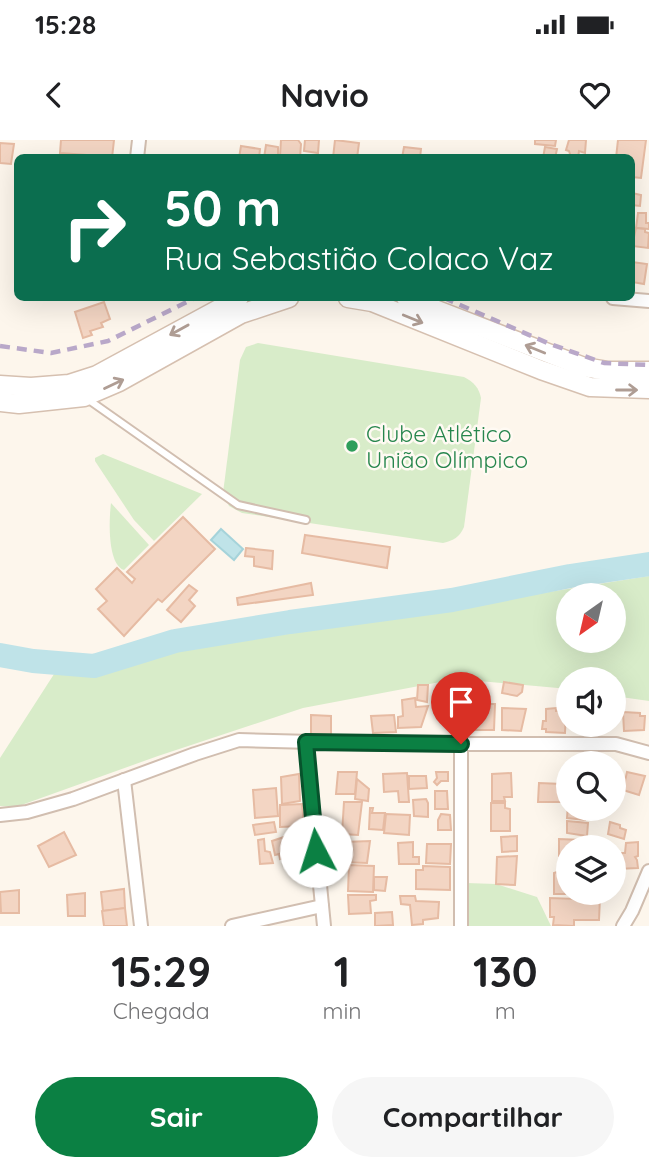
<!DOCTYPE html>
<html lang="pt">
<head>
<meta charset="utf-8">
<style>
	body { margin:0; font-family:Quicksand,sans-serif; background:#f6f6f6; color:#202124; height:100vh; display:flex; flex-direction:column; font-size:26px; white-space:nowrap }
	* { box-sizing:border-box; margin:0 }
	p { font-size:23px; color:#757577 }
	.icon { flex:none; width:38px; height:38px; fill:none; stroke:currentColor; stroke-width:2; stroke-linecap:round; stroke-linejoin:round }
	.map { position:relative; height:786px; overflow:hidden }
	.drawer { display:flex; flex-direction:column; background:#fff; flex:1 }
	.drawer>* { flex:none }
	.banner { position:absolute; left:14px; top:14px; width:621px; height:147px; border-radius:10px; box-shadow:0 7px 28px #0002; background:#0b6e4f; color:#fff; overflow:hidden }
	.needle { width:46px; rotate:214deg }
	.buttons { position:absolute; left:556px; top:443px; display:grid; gap:14px }
	.buttons a { display:grid; place-items:center; width:70px; height:70px; border-radius:50%; background:#fff; box-shadow:0 7px 28px #0002; font-size:35px }
	.pin { position:absolute; display:grid; place-items:center; width:60px; height:60px; color:#fff; margin:-72px -30px; border-radius:50% 50% 50% 0; rotate:-45deg; box-shadow:0 0 7px #0007 }
	.pin .icon { rotate:45deg }
	.me { position:absolute; width:77px; margin:-38px; rotate:355deg; stroke-linejoin:round; filter:drop-shadow(0 0 5px #0008) }
	.turn { display:flex; align-items:center; gap:24px; height:147px; padding:0 35px; font-size:32px }
	.turn .icon { width:91px; height:91px; stroke-width:2.5 }
	.turn b { display:block; font-size:49px; line-height:60px }
	.eta { display:flex; justify-content:space-evenly; align-items:center; height:119px; text-align:center }
	.eta b { font-size:42px; font-weight:800; line-height:49px }
	.primary-button { display:flex; gap:14px; margin-top:auto; padding:14px 35px }
	.primary-button a { flex:1; height:80px; border-radius:42px; background:#0b8043; color:#fff; font-size:28px; font-weight:800; line-height:80px; text-align:center }
	.primary-button a+a { background:#f6f6f6; color:#202124 }
	.status { display:flex; justify-content:space-between; align-items:center; height:49px; padding:0 35px; background:#fff; direction:ltr }
	.status svg { height:19px; fill:currentColor }
	header { display:flex; justify-content:space-between; align-items:center; height:91px; padding:0 35px; background:#fff; font-size:32px; font-weight:800 }
	.map>svg:first-child { display:block }
	.green { fill:#d8ecc9; fill-rule:evenodd }
	.water { fill:#bfe3e8; stroke:#a5d3da; stroke-width:2 }
	.lines { fill:none; stroke-linecap:round; stroke-linejoin:round }
	.river { stroke:#bfe3e8; stroke-width:24 }
	.building { fill:#f3d5c3; stroke:#e6bba3; stroke-width:2 }
	.service-casing { stroke:#d1beb0; stroke-width:10 }
	.minor-casing { stroke:#d1beb0; stroke-width:16 }
	.secondary-casing { stroke:#d6c0b0; stroke-width:21 }
	.service { stroke:#fff; stroke-width:6 }
	.minor { stroke:#fff; stroke-width:12 }
	.secondary { stroke:#fff; stroke-width:18 }
	.rail { stroke:#b9a8c9; stroke-width:4.5; stroke-dasharray:10 7; stroke-linecap:butt }
	.oneway { stroke:#af9d94 }
	.route-casing { stroke:#07532c; stroke-width:18 }
	.route { stroke:#0b8043; stroke-width:12 }
	.leisure-dot { fill:#2e9e5b; stroke:#fffaf3; stroke-width:2.5 }
	.labels { text-anchor:middle; dominant-baseline:central; stroke-width:5; stroke-linejoin:round; paint-order:stroke }
	.leisure-label { font-size:23px; fill:#27864d; stroke:#fffaf3; text-anchor:start }
</style>
</head>
<body>
<div class="status"><b>15:28</b><svg viewBox="0 0 49 12"><path d="M0 12V9h3v3zM5 12V6h3v6zM10 12V3h3v9zM15 12V0h3v12zM26 1h20v11H26zM47 4h2v5h-2z"/></svg></div>
<header><svg class="icon" aria-label="back" viewBox="0 0 24 24"><path d="M15 5l-7 7 7 7"/></svg>Navio<svg class="icon" aria-label="heart" viewBox="0 0 24 24"><path d="M12 20l-8-8c-3-5 5-10 8-4 3-6 11-1 8 4z"/></svg></header>
<div class="map">
<svg width="649" height="786" viewBox="0 0 649 786">
	<rect width="100%" height="100%" fill="#fdf6ec"/>
	<g class="green">
		<path d="M258 203 464 237C474 242 479 248 481 258L464 387C459 398 454 400 443 403L242 373 229 366 223 353 240 220 246 207Z"/>
		<path d="M103 314 202 354 154 401 134 380 95 321V318Z"/>
		<path d="M111 363 149 405 124 430C107 424 109 379 111 363Z"/>
		<path d="M649 436V561L614 556V539H569V549L456 539 303 568 158 616 16 667 0 666V618L56 531ZM569 455H614V500H569Z"/>
		<path d="M466 743 496 744 537 757 551 786H467Z"/>
	</g>
	<path class="water" d="M221 389 243 409 234 420 211 400Z"/>
	<g class="lines">
		<path class="river" d="M0 515 33 521 94 526 175 501 290 482 452 460 570 436 649 424"/>
	</g>
	<g class="building">
		<path d="M61 0H114L112 18H86V15L60 13Z"/>
		<path d="M281 0H298L301 4 300 18 280 16Z"/>
		<path d="M305 0H319L318 13 304 11Z"/>
		<path d="M335 0 359 3 357 18H333Z"/>
		<path d="M535 0H556L555 6 535 4Z"/>
		<path d="M569 0H586L585 13 579 11 578 18 571 17 569 11 566 10Z"/>
		<path d="M618 0H646L641 38 632 37V18H616Z"/>
		<path d="M0 3 14 4 11 24 0 23Z"/>
		<path d="M266 5 278 7V18H264Z"/>
		<path d="M241 6 260 9 259 18H239Z"/>
		<path d="M404 7 421 9 420 18H402Z"/>
		<path d="M545 7 557 9 555 18H543Z"/>
		<path d="M632 53 641 55 640 66 632 65Z"/>
		<path d="M638 73H646V83H649V89L636 88Z"/>
		<path d="M636 88 645 89V92L649 93 648 108 632 106Z"/>
		<path d="M632 122 647 124 644 144 632 142Z"/>
		<path d="M104 162 110 179 101 183 103 187 90 191 92 195 83 198 75 172Z"/>
		<path d="M183 377 215 409 162 462 158 459 124 496 98 469 107 461 96 449 117 428 132 443 135 439 127 432Z"/>
		<path d="M305 395 390 407 387 428 302 413Z"/>
		<path d="M246 408 273 411 272 429 254 426V417L245 416Z"/>
		<path d="M311 443 313 455 238 465 237 458Z"/>
		<path d="M189 445 197 451 189 460 195 466 181 482 167 470Z"/>
		<path d="M504 542 523 545 522 552 517 556 502 553Z"/>
		<path d="M418 545H428L427 562 417 560Z"/>
		<path d="M415 558 416 567 428 566 421 587 398 588V577L403 576 402 560Z"/>
		<path d="M478 564H495L494 590H470L471 576H477Z"/>
		<path d="M502 568 526 569 521 591 502 590Z"/>
		<path d="M556 568V571H566L565 593 546 592V589H542L543 581H546V569Z"/>
		<path d="M623 572 640 573V576H645L644 590 624 591Z"/>
		<path d="M311 575 331 576V595H311Z"/>
		<path d="M394 575 396 592 373 593 371 576Z"/>
		<path d="M588 584H605V591L588 592Z"/>
		<path d="M338 632H357L355 654H336Z"/>
		<path d="M436 632H448V641H441L437 645 434 642 437 638Z"/>
		<path d="M627 632 645 636 639 655 623 650Z"/>
		<path d="M407 633 409 662H399L398 651 384 652 383 634Z"/>
		<path d="M511 633 512 657H504L505 661H492V634Z"/>
		<path d="M299 634 300 661 282 664 281 637Z"/>
		<path d="M409 636H426L427 648 409 649Z"/>
		<path d="M357 639 369 649 368 661 355 659Z"/>
		<path d="M539 643 562 644V662H538Z"/>
		<path d="M276 648 278 676 255 678 253 650Z"/>
		<path d="M435 651H447L448 669H435Z"/>
		<path d="M426 659 428 663V677L414 676 413 660Z"/>
		<path d="M344 662H362L358 695 342 694Z"/>
		<path d="M491 663H505V668L510 669V691H491Z"/>
		<path d="M302 664 304 686 280 687V665Z"/>
		<path d="M568 664 569 668H586L585 680 567 678Z"/>
		<path d="M370 668H373L372 673H385L383 690 369 689Z"/>
		<path d="M386 674 410 675 409 695 384 693Z"/>
		<path d="M441 674 450 675 451 690H438V680Z"/>
		<path d="M567 681 588 683 587 696 567 693Z"/>
		<path d="M274 682 276 692 255 695 253 685Z"/>
		<path d="M610 682 620 685V688L626 690 624 699 608 694Z"/>
		<path d="M64 692 76 715 49 727 38 706Z"/>
		<path d="M299 692V695L303 694 306 715 280 719 279 714 275 715 272 701Z"/>
		<path d="M517 696V711L502 712 501 697Z"/>
		<path d="M264 699 265 711 270 712 273 723 260 724 258 700Z"/>
		<path d="M559 699 582 700V707H569V716H559Z"/>
		<path d="M370 701 367 723 342 722 344 702Z"/>
		<path d="M413 702V717H419V724H399L398 703Z"/>
		<path d="M638 702V716L635 717 637 720 638 728 616 729 615 713H625L626 703Z"/>
		<path d="M427 704H451L450 724 426 723Z"/>
		<path d="M517 716 515 745 496 744 497 717Z"/>
		<path d="M349 725 374 726 373 752 348 751Z"/>
		<path d="M423 726 450 727V750L416 749V730H423Z"/>
		<path d="M569 728V752L584 754H554V733Z"/>
		<path d="M374 737H387L385 751 374 750Z"/>
		<path d="M124 749 125 768 103 771 101 752Z"/>
		<path d="M19 750V773H1L0 752Z"/>
		<path d="M85 753V776H68L67 755Z"/>
		<path d="M348 755H376V760L370 761 371 773 349 774Z"/>
		<path d="M400 756H415L416 761 439 762 438 778 423 780V784L412 785 410 765 401 764Z"/>
		<path d="M577 757H600L599 780H574V786L553 785 554 777H550V758L577 759Z"/>
		<path d="M125 768 127 786H104L102 771Z"/>
		<path d="M392 772 393 785 375 786V773Z"/>
	</g>
	<g class="lines">
		<defs>
			<path id="service" d="M86 258 238 365 306 380"/>
			<g id="minor">
				<path d="M137 18 139 0"/>
				<path d="M613 158 649 161"/>
				<path d="M306 602 324 786"/>
				<path d="M124 640 141 786"/>
				<path d="M0 675 27 672 73 659 195 614 239 600 390 604H616L649 613"/>
				<path d="M232 786 322 766"/>
				<path d="M461 786V604"/>
				<path d="M623 786 632 771 649 731"/>
			</g>
			<g id="secondary">
				<path d="M348 158 372 162 541 230 590 247 649 249"/>
				<path d="M406 158 584 227 608 231H649"/>
				<path d="M0 245 31 247 69 244 97 235 239 158"/>
				<path d="M0 262 19 264 84 257 119 242 241 174 289 158"/>
			</g>
		</defs>
		<use href="#service" class="service-casing"/>
		<use href="#minor" class="minor-casing"/>
		<use href="#secondary" class="secondary-casing"/>
		<use href="#service" class="service"/>
		<use href="#minor" class="minor"/>
		<use href="#secondary" class="secondary"/>
		<g class="rail">
			<path d="M444 158 550 204 604 223 649 225"/>
			<path d="M0 206 51 213 108 201 195 158"/>
		</g>
	</g>
	<defs><path id="oneway-shaft" d="M-6 0H5M1.5-3L5.5 0L1.5 3" fill="none" stroke-width="1.6" stroke-linecap="round" stroke-linejoin="round" transform="scale(1.75)"/></defs>
	<g class="oneway">
		<use href="#oneway-shaft" transform="translate(413 179) rotate(22)"/>
		<use href="#oneway-shaft" transform="translate(179 190) rotate(151)"/>
		<use href="#oneway-shaft" transform="translate(535 209) rotate(-158)"/>
		<use href="#oneway-shaft" transform="translate(114 244) rotate(-25)"/>
		<use href="#oneway-shaft" transform="translate(627 250)"/>
	</g>
	<g class="lines">
		<defs>
			<path id="route" d="M316 711 306 602 461 604"/>
		</defs>
		<use href="#route" class="route-casing"/>
		<use href="#route" class="route"/>
	</g>
	<circle class="leisure-dot" cx="352" cy="306" r="7"/>
	<g class="labels">
		<g class="leisure-label">
			<text x="366" y="293">Clube Atlético<tspan x="366" dy="26">União Olímpico</tspan></text>
		</g>
	</g>
</svg>
<div class="buttons">
<a><svg class="needle" viewBox="-14 -14 28 28"><path d="M0-13l5 13h-10z" fill="#e53935"/><path d="M0 13l5-13h-10z" fill="#757577"/></svg></a>
<a><svg class="icon" aria-label="sound" viewBox="0 0 24 24"><path d="M4 9h4l5-4v14l-5-4H4zM17 9q2 3 0 6"/></svg></a>
<a><svg class="icon" aria-label="search" viewBox="0 0 24 24"><circle cx="10" cy="10" r="6"/><path d="M15 15l6 6"/></svg></a>
<a><svg class="icon" aria-label="layers" viewBox="0 0 24 24"><path d="M12 4l9 5-9 5-9-5zM3 14l9 5 9-5"/></svg></a>
</div>
<div class="pin" style="left:461px;top:604px;background:#d93025"><svg class="icon" aria-label="arrive" viewBox="0 0 24 24"><path d="M6 21V4h12l-3 4 3 4H6"/></svg></div>
<svg class="me" style="left:316px;top:711px" viewBox="-20 -20 40 40"><circle r="19" fill="#fff"/><path d="M0-13L10 11 0 6-10 11z" fill="#0b8043"/></svg>
<div class="banner">
<div class="turn"><svg class="icon" aria-label="right" viewBox="0 0 24 24"><path d="M7 20v-9h11M14 6l5 5-5 5"/></svg><div><b>50 m</b>Rua Sebastião Colaco Vaz</div></div>
</div>
</div>
<section class="drawer">
<div class="eta">
<div><b>15:29</b><p>Chegada</p></div>
<div><b>1</b><p>min</p></div>
<div><b>130</b><p>m</p></div>
</div>
<div class="primary-button"><a>Sair</a><a>Compartilhar</a></div>
</section>
</body>
</html>
